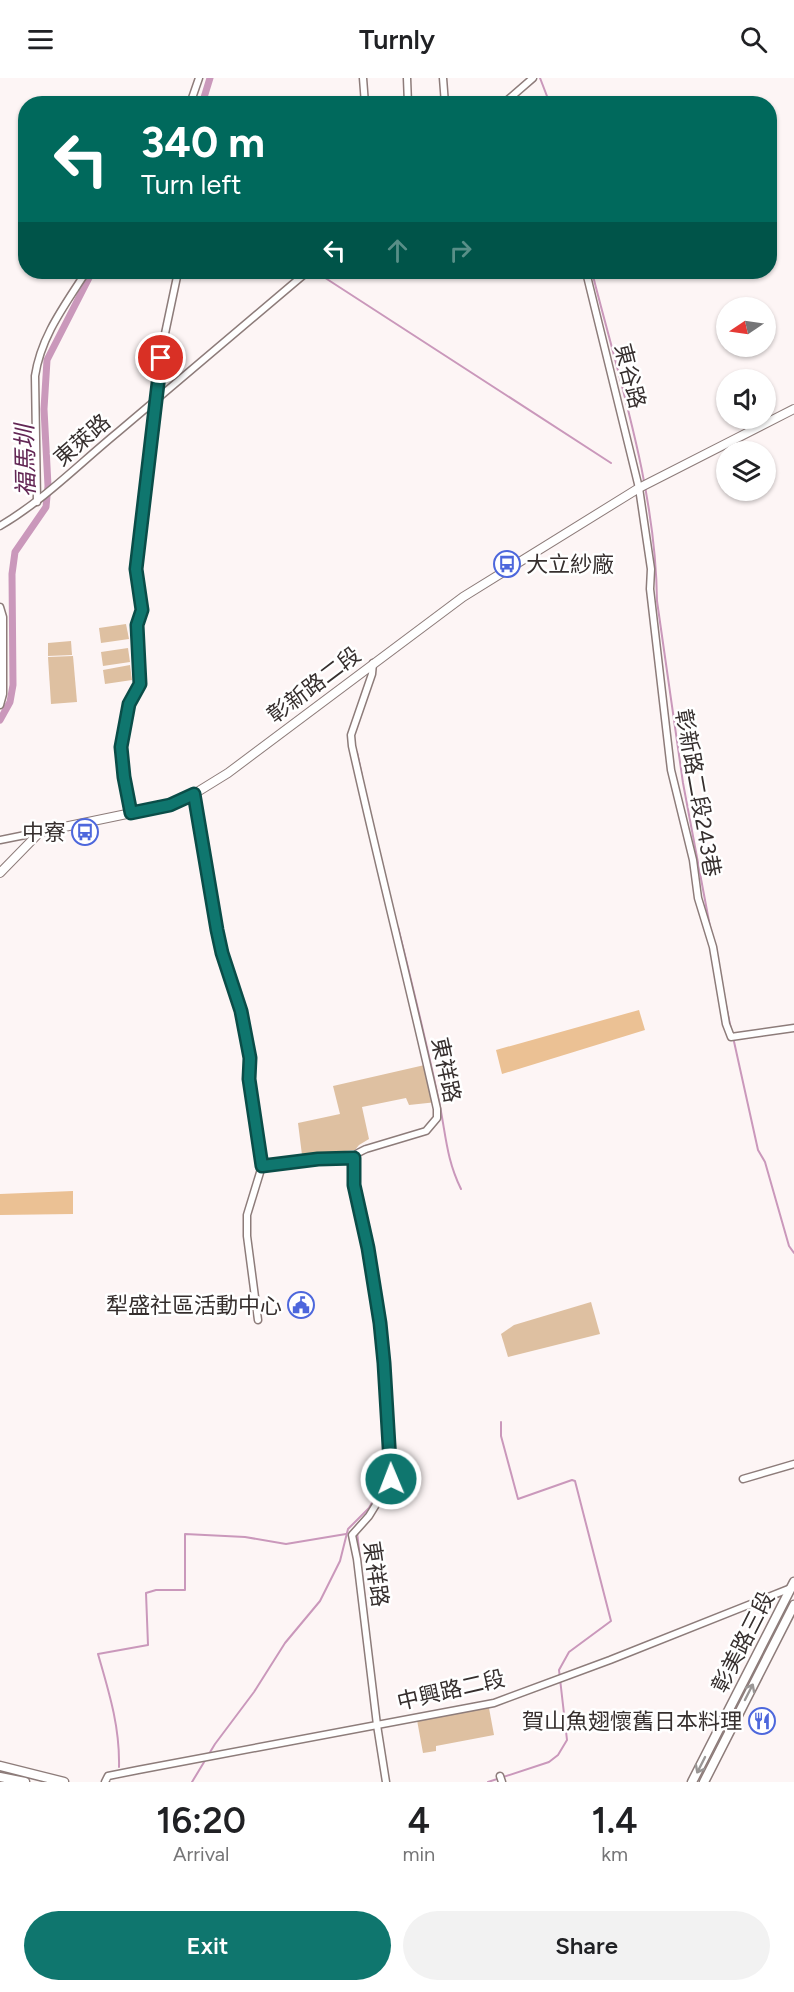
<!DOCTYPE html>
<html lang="en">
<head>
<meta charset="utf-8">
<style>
	body { margin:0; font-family:Figtree,"Noto Sans TC",sans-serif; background:#f2f2f2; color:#202124; height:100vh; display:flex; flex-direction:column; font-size:22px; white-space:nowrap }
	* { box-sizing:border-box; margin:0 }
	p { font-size:20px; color:#757577 }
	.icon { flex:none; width:33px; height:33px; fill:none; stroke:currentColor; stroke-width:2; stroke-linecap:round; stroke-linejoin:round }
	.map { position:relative; height:1704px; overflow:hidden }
	.details { display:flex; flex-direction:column; background:#fff; flex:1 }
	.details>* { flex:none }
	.top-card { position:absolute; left:18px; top:18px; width:759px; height:183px; border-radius:24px; box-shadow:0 2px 4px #0004; background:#00695c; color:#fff; overflow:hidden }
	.needle { width:39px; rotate:257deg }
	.buttons { position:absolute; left:716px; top:219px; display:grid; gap:12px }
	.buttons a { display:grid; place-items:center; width:60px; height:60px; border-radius:50%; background:#fff; box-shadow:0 2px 4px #0004; font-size:30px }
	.pin { position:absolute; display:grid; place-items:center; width:51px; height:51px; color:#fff; margin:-26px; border:3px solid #fff; border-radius:50%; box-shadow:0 2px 6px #0007 }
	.me { position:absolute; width:66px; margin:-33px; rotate:359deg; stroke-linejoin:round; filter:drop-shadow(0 0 4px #0008) }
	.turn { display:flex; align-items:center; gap:21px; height:126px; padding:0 24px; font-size:27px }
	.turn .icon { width:78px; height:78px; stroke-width:2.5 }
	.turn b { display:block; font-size:42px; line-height:51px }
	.lanes { display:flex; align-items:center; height:57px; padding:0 24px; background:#0003; justify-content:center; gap:30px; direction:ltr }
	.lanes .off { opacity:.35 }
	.eta { display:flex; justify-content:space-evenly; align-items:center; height:102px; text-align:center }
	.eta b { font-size:36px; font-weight:600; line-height:42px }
	.cta { display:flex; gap:12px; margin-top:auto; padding:12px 24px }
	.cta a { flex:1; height:69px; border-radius:36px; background:#0f766e; color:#fff; font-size:24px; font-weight:600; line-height:69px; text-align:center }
	.cta a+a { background:#f2f2f2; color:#202124 }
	header { display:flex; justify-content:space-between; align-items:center; height:78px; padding:0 24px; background:#fff; font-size:27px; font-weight:600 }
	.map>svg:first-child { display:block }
	.green { fill:#dec0a1 }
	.forest { fill:#ebc194 }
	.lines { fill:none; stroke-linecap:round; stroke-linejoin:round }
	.stream { stroke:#ca98bb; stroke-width:2 }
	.canal { stroke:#ca98bb; stroke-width:7 }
	.minor-casing { stroke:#8d7c7a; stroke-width:9 }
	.tertiary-casing { stroke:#8d7c7a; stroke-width:10 }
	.secondary-casing { stroke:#8d7c7a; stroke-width:11 }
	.minor { stroke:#fff; stroke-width:6 }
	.tertiary { stroke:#fff; stroke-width:8 }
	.secondary { stroke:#fff; stroke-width:8 }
	.oneway { stroke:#9a9796 }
	.route-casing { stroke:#0a4d48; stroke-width:15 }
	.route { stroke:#0f766e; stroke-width:10 }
	.labels { text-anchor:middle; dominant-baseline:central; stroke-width:5; stroke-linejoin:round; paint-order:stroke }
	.street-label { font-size:22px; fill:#362f2e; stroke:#fff }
	.poi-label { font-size:22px; fill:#362f2e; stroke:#fff; text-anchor:end }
	.water-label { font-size:24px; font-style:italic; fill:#632755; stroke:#fff }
</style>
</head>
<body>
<header><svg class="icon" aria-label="menu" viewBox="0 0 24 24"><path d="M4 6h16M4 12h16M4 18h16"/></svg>Turnly<svg class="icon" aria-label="search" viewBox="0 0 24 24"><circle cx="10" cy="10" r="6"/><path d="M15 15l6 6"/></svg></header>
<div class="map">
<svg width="794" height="1704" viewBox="0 0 794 1704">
	<rect width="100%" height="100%" fill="#fdf5f5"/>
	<g class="green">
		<path d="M126 546 129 561 101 565 99 550Z"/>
		<path d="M71 563 72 577 48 578V565Z"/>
		<path d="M128 570 130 584 103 588 101 574Z"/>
		<path d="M73 578 77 624 51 626 48 579Z"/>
		<path d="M130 587 132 602 105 606 103 592Z"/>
		<path d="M429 986 437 1024 409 1027 406 1020 362 1029 369 1061 359 1067 355 1072 302 1077 298 1045 340 1036 333 1008Z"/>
		<path d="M591 1224 600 1256 508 1279 501 1256 514 1247Z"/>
		<path d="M489 1630 494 1657 436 1668V1673L423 1675 417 1642Z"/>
	</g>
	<g class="forest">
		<path d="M639 932 645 952 502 996 496 972Z"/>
		<path d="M73 1113V1136L0 1137V1116Z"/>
	</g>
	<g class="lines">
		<g class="stream">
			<path d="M540 0 550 26"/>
			<path d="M316 194 611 385"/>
			<path d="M592 194C619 301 656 412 657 523L683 705 711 854"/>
			<path d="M357 674 362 698"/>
			<path d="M398 849C412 906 426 962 438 1019 446 1053 445 1078 461 1111"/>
			<path d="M724 918 731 951"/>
			<path d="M733 959 758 1072 765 1084 789 1168 794 1175"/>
			<path d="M356 1101 372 1169 381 1231 390 1324"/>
			<path d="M387 1414 396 1399 392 1350"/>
			<path d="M357 1454 367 1540"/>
			<path d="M119 1689C120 1649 109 1614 98 1576L148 1567 146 1515 156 1512H185V1456L245 1459 286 1466 346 1456"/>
			<path d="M192 1704 215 1666 254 1614 285 1565 320 1523 340 1483 348 1451 369 1430 388 1397 382 1308"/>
			<path d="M488 1704 549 1684 558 1677 567 1662 559 1592 569 1574 611 1543 575 1403 572 1402 518 1421 501 1358V1344"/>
		</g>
		<g class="canal">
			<path d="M202 26 210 0"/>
			<path d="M0 642 10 624 13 607 12 496 15 474 46 429 48 408 44 331 47 282 92 194"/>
		</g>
		<defs>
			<g id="minor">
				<path d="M363 0 365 26"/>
				<path d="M407 0 408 26"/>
				<path d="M443 0 445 26"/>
				<path d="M190 26 199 0"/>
				<path d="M503 26 533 0"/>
				<path d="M586 194 639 410 651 491 650 511 671 692 693 782 698 820 713 869 726 946 731 959 794 950"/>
				<path d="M37 424 35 298C41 258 65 227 86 194"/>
				<path d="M0 448C44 422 79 386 118 354 181 300 244 247 307 194"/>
				<path d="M0 529 3 539V616L0 627"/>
				<path d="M373 585 372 596 351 657 352 668C379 789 410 910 437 1031V1040L426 1053 366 1071C360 1074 355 1075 353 1083 348 1111 365 1149 370 1178 381 1250 387 1320 392 1393L388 1407 369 1438 352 1457 357 1481 377 1647 386 1704"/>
				<path d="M194 716 217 852 222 875 241 933 250 980 249 1001 262 1088 247 1137V1158L258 1242"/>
				<path d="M131 735 121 669 129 626 140 606 137 547 142 532 136 491 163 265 178 194"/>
				<path d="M0 762 40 754"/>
				<path d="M262 1088 318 1081 353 1080"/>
				<path d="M743 1401 794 1386"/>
				<path d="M500 1698 502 1704"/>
				<path d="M105 1704 108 1698 138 1692 494 1625 610 1582 791 1510"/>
			</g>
			<path id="tertiary" d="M0 795 40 754 170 727 194 716 228 695 463 519 639 410 794 331"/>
			<g id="secondary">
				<path d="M0 1688 64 1704"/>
				<path d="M0 1699 25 1704"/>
				<path d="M692 1704 794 1504"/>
				<path d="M704 1704 794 1527"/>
			</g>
		</defs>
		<use href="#minor" class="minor-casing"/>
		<use href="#tertiary" class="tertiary-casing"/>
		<use href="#secondary" class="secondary-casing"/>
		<use href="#minor" class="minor"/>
		<use href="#tertiary" class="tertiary"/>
		<use href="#secondary" class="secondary"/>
	</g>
	<defs><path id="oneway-shaft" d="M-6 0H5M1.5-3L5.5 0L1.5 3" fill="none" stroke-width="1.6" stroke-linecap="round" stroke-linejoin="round" transform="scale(1.5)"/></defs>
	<g class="oneway">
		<use href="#oneway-shaft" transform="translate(749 1614) rotate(-63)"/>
		<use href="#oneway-shaft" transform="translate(701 1687) rotate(117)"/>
	</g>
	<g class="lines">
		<defs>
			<path id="route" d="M161 280 136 491 142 532 137 547 140 606 129 626 121 669 124 699 131 735 170 727 194 716 217 852 222 875 241 933 250 980 249 1001 262 1088 318 1081 354 1080V1107L368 1170 380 1245 384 1285 391 1401"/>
		</defs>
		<use href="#route" class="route-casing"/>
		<use href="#route" class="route"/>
	</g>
	<defs>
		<symbol id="bus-ring" viewBox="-11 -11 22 22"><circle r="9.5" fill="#fff" stroke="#4d67dc" stroke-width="1.5"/><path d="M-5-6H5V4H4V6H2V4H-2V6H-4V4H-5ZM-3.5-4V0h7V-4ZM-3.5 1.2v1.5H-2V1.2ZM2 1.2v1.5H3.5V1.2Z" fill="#4d67dc"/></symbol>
		<symbol id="civic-ring" viewBox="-11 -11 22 22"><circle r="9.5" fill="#fff" stroke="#4d67dc" stroke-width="1.5"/><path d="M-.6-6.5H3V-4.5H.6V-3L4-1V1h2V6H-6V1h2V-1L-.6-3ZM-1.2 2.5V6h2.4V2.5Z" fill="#4d67dc"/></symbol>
		<symbol id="restaurant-ring" viewBox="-11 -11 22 22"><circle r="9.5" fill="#fff" stroke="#4d67dc" stroke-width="1.5"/><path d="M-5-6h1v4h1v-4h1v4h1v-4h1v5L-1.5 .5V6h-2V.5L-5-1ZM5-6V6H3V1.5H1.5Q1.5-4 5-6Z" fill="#4d67dc"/></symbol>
	</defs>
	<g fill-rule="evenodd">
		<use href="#bus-ring" x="492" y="471" width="30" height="30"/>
		<use href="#bus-ring" x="70" y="739" width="30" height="30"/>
		<use href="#civic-ring" x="286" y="1212" width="30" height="30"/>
		<use href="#restaurant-ring" x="747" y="1628" width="30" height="30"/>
	</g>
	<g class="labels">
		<g class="street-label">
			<text transform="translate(630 298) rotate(76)">東谷路</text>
			<text transform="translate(82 362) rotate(-41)">東萊路</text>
			<text transform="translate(314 607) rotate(-37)">彰新路二段</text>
			<text transform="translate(698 715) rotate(80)">彰新路二段243巷</text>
			<text transform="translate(446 992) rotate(78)">東祥路</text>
			<text transform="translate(376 1496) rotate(82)">東祥路</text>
			<text transform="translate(743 1564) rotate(-63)">彰美路三段</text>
			<text transform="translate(451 1612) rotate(-13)">中興路二段</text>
		</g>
		<g class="poi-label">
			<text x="526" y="486" text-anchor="start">大立紗廠</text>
			<text x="66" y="754">中寮</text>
			<text x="282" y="1227">犁盛社區活動中心</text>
			<text x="742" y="1643">賀山魚翅懷舊日本料理</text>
		</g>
		<g class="water-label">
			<text transform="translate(25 383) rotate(-91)">福馬圳</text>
		</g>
	</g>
</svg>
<div class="buttons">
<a><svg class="needle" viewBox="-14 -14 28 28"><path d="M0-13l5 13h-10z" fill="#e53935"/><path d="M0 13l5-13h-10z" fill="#757577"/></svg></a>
<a><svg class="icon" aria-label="sound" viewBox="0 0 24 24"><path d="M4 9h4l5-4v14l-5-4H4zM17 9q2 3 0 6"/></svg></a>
<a><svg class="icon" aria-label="layers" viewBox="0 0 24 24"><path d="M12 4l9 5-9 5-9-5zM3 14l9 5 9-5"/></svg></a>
</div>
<div class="pin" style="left:161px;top:280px;background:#d93025"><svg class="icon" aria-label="arrive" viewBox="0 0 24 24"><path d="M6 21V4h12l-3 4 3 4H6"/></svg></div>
<svg class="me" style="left:391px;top:1401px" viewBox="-20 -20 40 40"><circle r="17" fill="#0f766e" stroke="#fff" stroke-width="3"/><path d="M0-11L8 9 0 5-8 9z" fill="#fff"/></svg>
<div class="top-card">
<div class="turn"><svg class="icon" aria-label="left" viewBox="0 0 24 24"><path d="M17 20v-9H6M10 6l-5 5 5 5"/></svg><div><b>340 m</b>Turn left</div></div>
<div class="lanes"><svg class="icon" aria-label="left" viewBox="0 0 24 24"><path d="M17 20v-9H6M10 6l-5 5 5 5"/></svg><svg class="icon off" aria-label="ahead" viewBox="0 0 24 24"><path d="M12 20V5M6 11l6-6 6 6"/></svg><svg class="icon off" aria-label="right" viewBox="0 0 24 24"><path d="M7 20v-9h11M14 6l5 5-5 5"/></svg></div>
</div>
</div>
<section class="details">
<div class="eta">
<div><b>16:20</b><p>Arrival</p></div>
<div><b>4</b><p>min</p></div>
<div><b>1.4</b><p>km</p></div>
</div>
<div class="cta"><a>Exit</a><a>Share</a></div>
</section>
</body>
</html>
